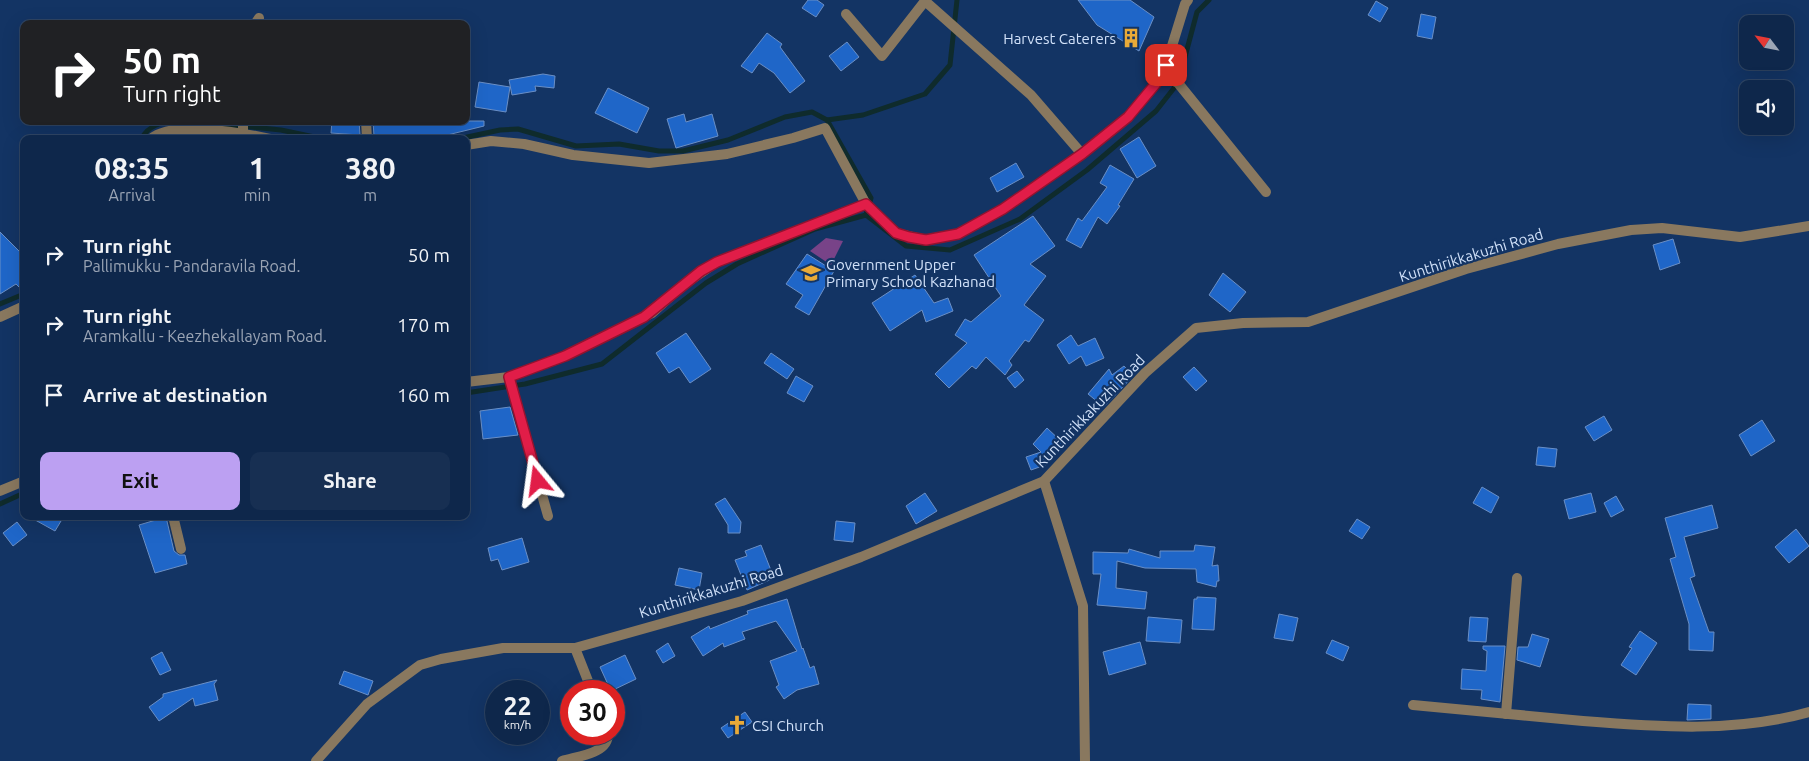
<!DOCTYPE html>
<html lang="en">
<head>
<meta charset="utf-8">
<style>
	body { margin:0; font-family:Ubuntu,sans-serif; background:#172f52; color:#f1f3f6; height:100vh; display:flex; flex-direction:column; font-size:19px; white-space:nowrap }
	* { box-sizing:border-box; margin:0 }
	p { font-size:16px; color:#9ba5b5 }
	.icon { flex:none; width:28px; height:28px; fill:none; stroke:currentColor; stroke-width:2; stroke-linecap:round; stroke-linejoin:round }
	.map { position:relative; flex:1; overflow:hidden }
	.drawer { position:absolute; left:20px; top:135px; width:450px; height:385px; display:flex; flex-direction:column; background:#0e274b; border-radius:10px; box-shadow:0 5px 20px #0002,0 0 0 1px #2e4463 }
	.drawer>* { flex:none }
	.banner { position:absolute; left:20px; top:20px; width:450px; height:105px; border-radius:10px; box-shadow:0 5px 20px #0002,0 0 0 1px #2e4463; background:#202124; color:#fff; overflow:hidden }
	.needle { width:32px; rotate:302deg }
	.controls { position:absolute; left:1739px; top:15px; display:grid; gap:10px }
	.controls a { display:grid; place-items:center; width:55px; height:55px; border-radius:10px; background:#0e274b; box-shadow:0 5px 20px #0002,0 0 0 1px #2e4463; font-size:25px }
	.speed { position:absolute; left:485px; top:680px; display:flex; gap:10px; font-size:25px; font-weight:700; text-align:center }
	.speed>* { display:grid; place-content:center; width:65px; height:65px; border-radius:50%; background:#0e274b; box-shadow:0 5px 20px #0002,0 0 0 1px #2e4463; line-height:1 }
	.speed small { font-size:12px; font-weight:400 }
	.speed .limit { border:8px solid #d22; background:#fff; color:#111 }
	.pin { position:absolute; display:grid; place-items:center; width:42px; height:42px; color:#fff; margin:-21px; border-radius:10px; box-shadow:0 2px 8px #0006 }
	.me { position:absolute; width:55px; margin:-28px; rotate:344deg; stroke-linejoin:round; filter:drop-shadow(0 0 4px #0008) }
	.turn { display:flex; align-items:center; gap:18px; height:105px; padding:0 20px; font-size:22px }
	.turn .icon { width:65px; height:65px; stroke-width:2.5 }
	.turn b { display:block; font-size:35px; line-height:42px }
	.eta { display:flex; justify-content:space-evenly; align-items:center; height:85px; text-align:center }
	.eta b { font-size:30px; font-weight:700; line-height:35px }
	.cta { display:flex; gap:10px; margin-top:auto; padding:10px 20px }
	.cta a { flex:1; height:58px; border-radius:10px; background:#bca0f2; color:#111; font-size:20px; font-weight:700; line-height:58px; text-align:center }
	.cta a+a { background:#172f52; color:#f1f3f6 }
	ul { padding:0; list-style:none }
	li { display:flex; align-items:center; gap:15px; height:70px; padding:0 20px }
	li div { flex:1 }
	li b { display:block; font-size:19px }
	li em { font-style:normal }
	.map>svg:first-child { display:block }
	.green { fill:#784388 }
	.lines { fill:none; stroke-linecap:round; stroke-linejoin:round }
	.stream { stroke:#0f2b2c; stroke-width:5 }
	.building { fill:#1f66c8; stroke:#6a8fc6 }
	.street { stroke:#89785f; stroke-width:10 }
	.route-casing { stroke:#92132f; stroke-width:12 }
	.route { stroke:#e11d48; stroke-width:9 }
	.labels { text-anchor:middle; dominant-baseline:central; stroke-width:4.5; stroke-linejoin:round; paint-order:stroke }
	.poi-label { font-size:15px; fill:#d1e1f9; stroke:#133464; text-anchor:start }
	.street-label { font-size:15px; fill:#d1e1f9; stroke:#133464 }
</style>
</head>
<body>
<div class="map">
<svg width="1809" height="761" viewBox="0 0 1809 761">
	<rect width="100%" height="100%" fill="#133464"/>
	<path class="green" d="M826 238 843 241 831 265 810 251Z"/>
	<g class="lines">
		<g class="stream">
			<path d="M827 120 863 115 925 94 950 65 957 0"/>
			<path d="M190 121 281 130 324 139"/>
			<path d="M141 139C150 124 160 123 177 121"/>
			<path d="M458 139 500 130 518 129 576 146 619 144 659 151H683L728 140 785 117 812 112 827 120 871 198 866 215 906 246 950 250 1020 219 1087 170 1156 111 1178 83 1197 12 1209 0"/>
			<path d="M0 304 24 294"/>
			<path d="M466 393 525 384 602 364 706 283 737 264 815 229 866 215"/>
			<path d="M0 504 24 493"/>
		</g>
	</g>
	<g class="building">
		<path d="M808 0H817L824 5 816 17 802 8Z"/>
		<path d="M1078 0H1130L1154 17 1139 51 1097 25Z"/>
		<path d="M1376 1 1388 8 1380 22 1368 15Z"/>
		<path d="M1421 14 1436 17 1432 39 1417 36Z"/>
		<path d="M767 33 782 44 780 47 805 81 790 93 774 73 759 63 752 73 741 66Z"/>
		<path d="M847 42 859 57 841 71 829 56Z"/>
		<path d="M543 74 555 76 554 88 535 86 536 91 512 95 509 80Z"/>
		<path d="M479 82 510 87 506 112 475 107Z"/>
		<path d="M608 88 649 108 637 133 595 113Z"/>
		<path d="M684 114 686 122 712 114 718 136 676 148 667 119Z"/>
		<path d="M332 121H359L360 135 331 133Z"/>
		<path d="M373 121H484V126L431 139H418V137L374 136Z"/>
		<path d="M1139 137 1156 166 1137 178 1120 149Z"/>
		<path d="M1016 163 1024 177 997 192 990 178Z"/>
		<path d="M1110 165 1134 179 1118 205 1120 206 1107 224 1098 217 1081 248 1066 240 1078 218 1082 221 1107 187 1100 183Z"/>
		<path d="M1033 216 1055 246 1030 264 1046 276 1024 305 1044 320 1029 342 1025 340 1009 361 1012 365 1005 375 986 357 976 369 972 366 949 388 935 374 967 343 955 335 965 319 971 322 1001 296 974 255Z"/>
		<path d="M0 232 24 256V292L16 284 0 294Z"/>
		<path d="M1673 239 1680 263 1660 270 1653 245Z"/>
		<path d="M807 254 834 271 809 315 795 307 803 295 786 284Z"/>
		<path d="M1223 273 1246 292 1230 312 1209 295Z"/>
		<path d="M915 275 934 303 948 298 953 311 926 322 922 310 890 331 872 303Z"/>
		<path d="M686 333 711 369 690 383 679 367 669 373 656 353Z"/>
		<path d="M1071 335 1078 346 1095 338 1104 358 1086 366 1081 356 1069 364 1057 345Z"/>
		<path d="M771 353 794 369 787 379 764 363Z"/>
		<path d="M1124 366 1133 376 1104 407 1088 394 1109 369 1112 375Z"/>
		<path d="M1194 367 1207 381 1196 391 1183 377Z"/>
		<path d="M1017 371 1024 380 1015 388 1007 378Z"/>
		<path d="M796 376 813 386 804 402 787 393Z"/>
		<path d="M510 407 518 435 483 439 480 411Z"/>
		<path d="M1604 416 1612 430 1594 441 1585 427Z"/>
		<path d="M1762 420 1775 441 1751 456 1739 435Z"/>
		<path d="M1047 428 1064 444 1067 443 1048 464 1031 470 1026 457 1041 452 1033 444Z"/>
		<path d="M1538 447 1557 449 1555 467 1536 465Z"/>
		<path d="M1482 487 1499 497 1491 513 1473 503Z"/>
		<path d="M925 493 937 511 916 524 906 506Z"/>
		<path d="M1591 493 1596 512 1569 519 1564 500Z"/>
		<path d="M1616 496 1624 510 1611 517 1604 503Z"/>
		<path d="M725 498 741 522 740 533H728V525L715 504Z"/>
		<path d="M1712 505 1718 528 1684 537 1695 576 1690 578 1709 632H1714L1713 651 1689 650V624L1670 559 1676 557 1665 518Z"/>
		<path d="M28 516H64L55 531Z"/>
		<path d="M166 517 174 551 179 555H185L187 564 155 573 139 525Z"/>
		<path d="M1357 519 1370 527 1362 539 1349 531Z"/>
		<path d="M836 521 855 523 853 542 834 540Z"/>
		<path d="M17 522 27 535 13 546 3 533Z"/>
		<path d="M1796 529 1809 546 1789 563 1775 547Z"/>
		<path d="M522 538 529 562 502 570 498 559 491 561 488 548Z"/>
		<path d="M761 545 774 578 747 590 735 560 747 556 745 551Z"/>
		<path d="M1195 545 1215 547 1212 566 1218 565 1219 581H1217L1216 587 1197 582 1196 569 1145 568 1117 561 1116 588 1147 592 1145 609 1097 605 1101 574H1093V552L1128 553 1129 549 1160 558V551H1194Z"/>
		<path d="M679 568 702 573 699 590 675 585Z"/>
		<path d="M1197 597 1216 598 1214 630 1192 629 1194 599H1197Z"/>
		<path d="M787 599 802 649 803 648 810 668 814 666 819 684 797 690 784 699 776 687 779 685 770 661 797 651 776 621 742 632 745 639 724 647 723 643 703 656 691 637 709 626 710 629 748 614 747 611Z"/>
		<path d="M1279 614 1298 618 1293 641 1274 638Z"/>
		<path d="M1148 617 1182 620 1180 643 1146 641Z"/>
		<path d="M1470 617 1488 618 1486 642 1468 641Z"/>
		<path d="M1640 631 1657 643 1636 675 1621 665 1632 648 1629 647Z"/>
		<path d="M1532 634 1549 639 1540 667 1517 660 1518 647H1528Z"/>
		<path d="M1332 640 1349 647 1343 661 1326 653Z"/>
		<path d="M1140 642 1146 664 1109 675 1103 652Z"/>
		<path d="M668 643 675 656 663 663 656 651Z"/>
		<path d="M1483 646H1505L1500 702 1481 699 1482 690 1461 689 1462 669 1486 671 1487 651 1483 649Z"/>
		<path d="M162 652 171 670 160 675 151 658Z"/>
		<path d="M625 655 636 679 611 691 600 667Z"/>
		<path d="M344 671 373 681 368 695 339 684Z"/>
		<path d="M217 680 214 684 218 700 195 706 193 698 159 721 149 707 163 697V694Z"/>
		<path d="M1688 704 1711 705V719L1687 720Z"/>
		<path d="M745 712 752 722 728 738 721 728Z"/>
	</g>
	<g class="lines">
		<g class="street">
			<path d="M846 14 882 56 925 1 1031 95 1082 154"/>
			<path d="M255 24 259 18"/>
			<path d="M1163 75 1178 83 1266 192"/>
			<path d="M243 121V133"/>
			<path d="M366 121 367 139"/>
			<path d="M151 139C172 120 243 133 270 139"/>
			<path d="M466 145 491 141 524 144 573 155 649 163 727 154 793 138 825 128 866 204 896 233 926 240 958 234 1003 209 1082 154 1128 117 1163 75 1185 4 1188 0"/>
			<path d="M0 317 24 306"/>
			<path d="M509 377 548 516"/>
			<path d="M466 382 509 377 565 356 652 313 682 286 717 262 866 204"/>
			<path d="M1044 481 1083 606 1085 761"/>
			<path d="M0 491 24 481"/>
			<path d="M173 516 181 549"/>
			<path d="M575 648 592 691"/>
			<path d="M1413 705C1470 710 1526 716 1583 721 1658 727 1736 733 1809 712"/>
			<path d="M1506 714 1517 578"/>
			<path d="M316 761 367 704 420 665 441 659 503 648H575L742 601 861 557 1044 481 1145 373 1196 328 1243 323 1308 322 1466 269 1558 244 1631 230 1662 228 1740 237 1809 226"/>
			<path d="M562 761C578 756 608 754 608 734"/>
		</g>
	</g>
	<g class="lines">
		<defs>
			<path id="route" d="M538 481 509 377 565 356 644 317 701 271 717 262 866 204 896 233 909 237 926 240 958 234 1003 209 1082 154 1128 117 1163 75 1166 65"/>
		</defs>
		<use href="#route" class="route-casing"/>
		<use href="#route" class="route"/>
	</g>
	<defs>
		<symbol id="building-bare" viewBox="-9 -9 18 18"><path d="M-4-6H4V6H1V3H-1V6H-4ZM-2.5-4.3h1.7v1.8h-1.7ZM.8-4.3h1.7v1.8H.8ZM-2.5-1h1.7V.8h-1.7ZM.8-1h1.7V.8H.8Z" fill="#e9aa38" stroke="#133464" stroke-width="2.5" paint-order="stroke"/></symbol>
		<symbol id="school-bare" viewBox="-9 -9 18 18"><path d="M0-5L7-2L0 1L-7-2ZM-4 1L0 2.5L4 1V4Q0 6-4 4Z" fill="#e9aa38" stroke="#133464" stroke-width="2.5" paint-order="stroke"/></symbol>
		<symbol id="church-bare" viewBox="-9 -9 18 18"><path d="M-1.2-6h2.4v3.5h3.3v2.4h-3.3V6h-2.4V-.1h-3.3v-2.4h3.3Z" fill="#e9aa38" stroke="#133464" stroke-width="2.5" paint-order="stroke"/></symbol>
	</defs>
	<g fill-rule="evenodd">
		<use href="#building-bare" x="1117" y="24" width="28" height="28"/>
		<use href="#school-bare" x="797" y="259" width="28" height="28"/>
		<use href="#church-bare" x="723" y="711" width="28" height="28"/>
	</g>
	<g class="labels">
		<g class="poi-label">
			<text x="1116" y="38" text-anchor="end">Harvest Caterers</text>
			<text x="826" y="264">Government Upper<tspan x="826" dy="17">Primary School Kazhanad</tspan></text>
			<text x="752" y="725">CSI Church</text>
		</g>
		<g class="street-label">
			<text transform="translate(1471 255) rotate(-17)">Kunthirikkakuzhi Road</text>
			<text transform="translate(1090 411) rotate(-46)">Kunthirikkakuzhi Road</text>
			<text transform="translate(711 591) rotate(-17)">Kunthirikkakuzhi Road</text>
		</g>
	</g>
</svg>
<div class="controls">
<a><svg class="needle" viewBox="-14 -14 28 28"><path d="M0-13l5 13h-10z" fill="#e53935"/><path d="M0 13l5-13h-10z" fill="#9ba5b5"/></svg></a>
<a><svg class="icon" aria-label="sound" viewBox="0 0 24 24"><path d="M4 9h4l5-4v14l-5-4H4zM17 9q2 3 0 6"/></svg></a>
</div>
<div class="speed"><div>22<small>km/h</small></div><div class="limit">30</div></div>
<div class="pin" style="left:1166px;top:65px;background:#d93025"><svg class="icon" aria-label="arrive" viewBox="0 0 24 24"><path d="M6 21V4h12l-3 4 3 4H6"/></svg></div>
<svg class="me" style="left:538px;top:481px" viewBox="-20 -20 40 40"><path d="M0-17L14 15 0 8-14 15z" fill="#e11d48" stroke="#fff" stroke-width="4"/></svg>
<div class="banner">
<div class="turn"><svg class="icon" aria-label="right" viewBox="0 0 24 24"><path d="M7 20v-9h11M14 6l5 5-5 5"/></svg><div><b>50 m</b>Turn right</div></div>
</div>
<section class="drawer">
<div class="eta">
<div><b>08:35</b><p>Arrival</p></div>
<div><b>1</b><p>min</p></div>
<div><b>380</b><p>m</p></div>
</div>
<ul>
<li><svg class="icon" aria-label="right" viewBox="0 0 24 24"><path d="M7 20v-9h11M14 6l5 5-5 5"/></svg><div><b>Turn right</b><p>Pallimukku - Pandaravila Road.</p></div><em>50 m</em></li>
<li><svg class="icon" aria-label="right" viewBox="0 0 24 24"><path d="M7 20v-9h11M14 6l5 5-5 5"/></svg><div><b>Turn right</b><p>Aramkallu - Keezhekallayam Road.</p></div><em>170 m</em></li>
<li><svg class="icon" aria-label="arrive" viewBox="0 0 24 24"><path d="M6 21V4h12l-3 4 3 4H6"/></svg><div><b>Arrive at destination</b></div><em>160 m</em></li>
</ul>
<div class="cta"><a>Exit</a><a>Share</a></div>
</section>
</div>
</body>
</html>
